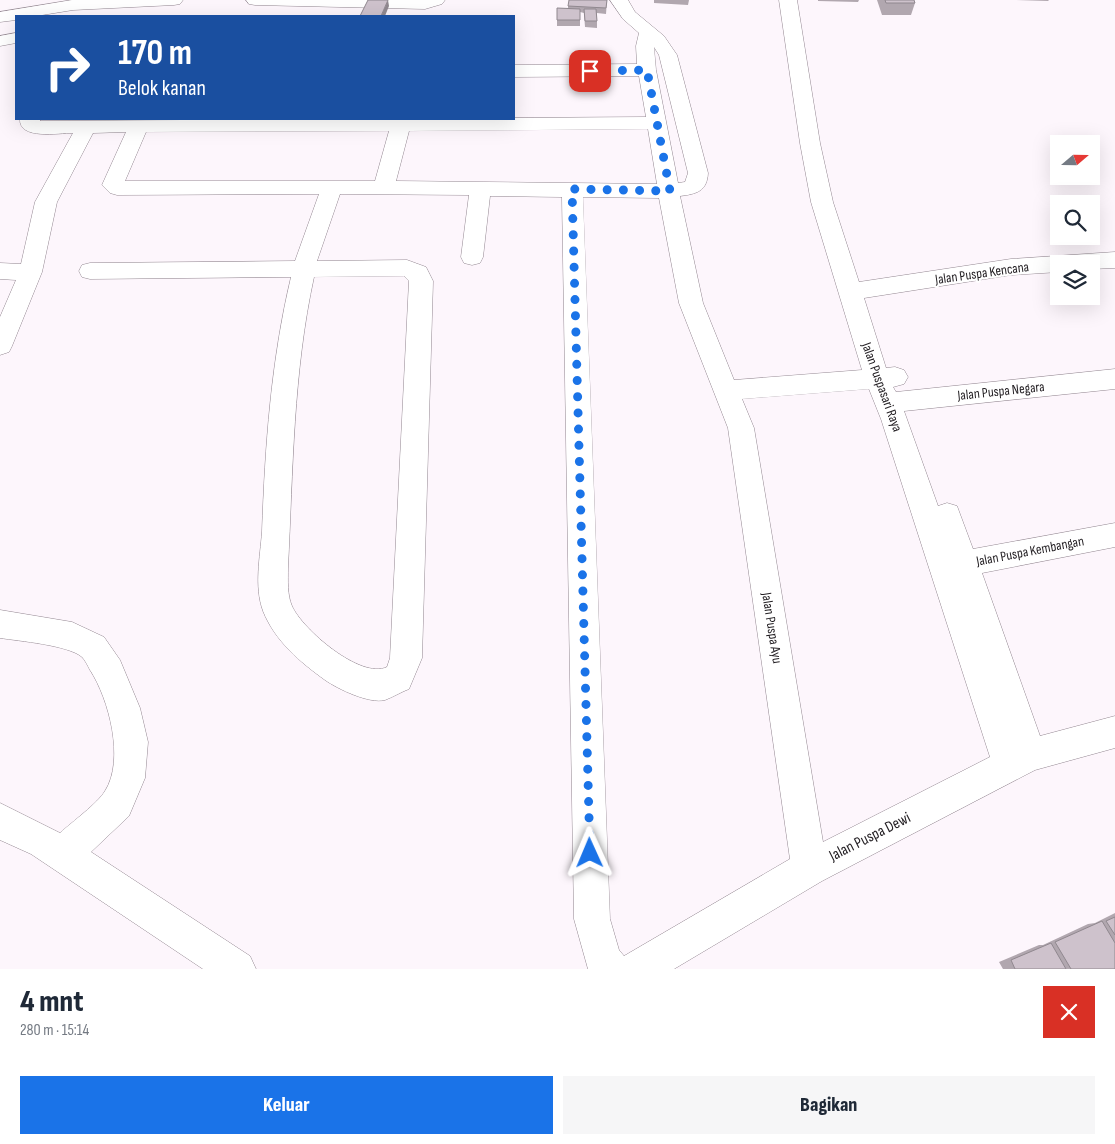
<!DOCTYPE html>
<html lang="id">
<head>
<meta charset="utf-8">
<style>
	body { margin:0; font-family:"Sofia Sans Condensed",sans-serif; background:#f6f6f7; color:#1f2937; height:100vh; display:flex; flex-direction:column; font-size:19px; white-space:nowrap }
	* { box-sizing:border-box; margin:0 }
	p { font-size:16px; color:#747a83 }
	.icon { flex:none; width:28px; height:28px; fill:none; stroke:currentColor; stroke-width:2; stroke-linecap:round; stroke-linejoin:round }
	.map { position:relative; height:969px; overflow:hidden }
	.sheet { display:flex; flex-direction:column; background:#fff; flex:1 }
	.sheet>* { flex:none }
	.top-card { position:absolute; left:15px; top:15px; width:500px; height:105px; border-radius:0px; box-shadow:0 5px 20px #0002; background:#1a4fa0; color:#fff; overflow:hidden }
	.needle { width:32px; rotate:70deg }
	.fabs { position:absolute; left:1050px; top:135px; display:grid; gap:10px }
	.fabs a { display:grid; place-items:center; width:50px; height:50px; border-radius:0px; background:#fff; box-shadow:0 5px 20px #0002; font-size:25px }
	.pin { position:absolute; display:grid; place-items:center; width:42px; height:42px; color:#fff; margin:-21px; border-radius:10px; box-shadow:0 2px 8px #0006 }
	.me { position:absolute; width:55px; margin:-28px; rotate:359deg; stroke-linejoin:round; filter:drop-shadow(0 0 4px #0008) }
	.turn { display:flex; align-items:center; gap:18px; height:105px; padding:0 20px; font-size:22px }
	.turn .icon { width:65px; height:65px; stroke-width:2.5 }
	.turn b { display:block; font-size:35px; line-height:42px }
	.round { display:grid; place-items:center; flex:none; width:52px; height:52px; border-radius:0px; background:#f6f6f7 }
	.head { display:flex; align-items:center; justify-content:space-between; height:85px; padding:0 20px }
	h1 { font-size:30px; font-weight:800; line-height:38px }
	.action { display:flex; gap:10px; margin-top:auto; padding:10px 20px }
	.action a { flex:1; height:58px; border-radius:0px; background:#1a73e8; color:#fff; font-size:20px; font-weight:800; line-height:58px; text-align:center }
	.action a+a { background:#f6f6f7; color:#1f2937 }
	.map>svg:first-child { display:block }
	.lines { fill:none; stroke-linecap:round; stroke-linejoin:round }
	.minor-casing { stroke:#938791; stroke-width:1 }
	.minor { fill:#fff; fill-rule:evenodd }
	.wall { fill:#b1a7af }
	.shaded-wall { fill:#90888f }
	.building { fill:#cec2cc; stroke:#90888f }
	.route { stroke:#1a73e8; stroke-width:9; stroke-dasharray:0 16.2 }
	.labels { text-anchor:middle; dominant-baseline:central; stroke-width:4; stroke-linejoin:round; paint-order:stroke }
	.street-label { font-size:14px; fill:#211d21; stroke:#fff }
	.near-street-label { font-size:16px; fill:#211d21; stroke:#fff }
</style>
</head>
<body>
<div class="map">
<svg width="1115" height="969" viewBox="0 0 1115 969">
	<rect width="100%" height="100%" fill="#fdf6fc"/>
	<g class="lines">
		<defs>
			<g id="minor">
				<path d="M72 0H183L180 4 174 5 73 10 36 16H16V20L0 22V12Z"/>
				<path d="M246 0H445L442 4 425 9 255 5 249 4Z"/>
				<path d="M610 0H628L635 12 664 36 677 55 708 173C707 191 697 194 680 196L703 303 734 380 862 370 811 202 800 143 779 0H797L820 143 833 202 859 282 1011 259 1115 252V268L1091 269V264H1059V272L1011 275 864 298 886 368 895 367 904 370 908 377 904 384 893 387 896 392 1115 369V389L904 411 938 506 947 503 957 506 973 549 1115 523V547L982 573 1040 736 1115 716V748L1035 770 822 881 674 969H588L574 919 562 197 490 196 483 257 480 263 472 265 464 263 461 257 469 195 340 194 317 261 407 260 426 267 433 281 422 658 409 689C401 692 393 697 385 700 369 704 338 689 325 680 300 662 275 641 263 611 254 586 260 558 262 532 265 446 271 361 291 277L90 279 82 277 79 271 82 265 90 263 295 261 319 194 117 195 110 193 102 185 126 132 93 133 57 202 42 272 12 346 9 352 0 355V317L16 280 0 279V263L21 264 35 202 73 133C58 133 19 140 20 119H40V121L646 117 639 76 514 77V65L637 64 636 46 639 33 623 19ZM654 47 659 55 688 173 685 182 678 183 656 70ZM648 129 657 184 396 181 409 131ZM389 131 375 181H125L146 132ZM583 197 659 198 679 303 728 428 790 859 624 956 619 950 610 919ZM404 276 409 281 390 658 387 667C361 680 302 629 292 606 287 595 288 580 288 568 293 470 293 373 314 277ZM869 389 881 419 990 757 823 842 754 428 742 399Z"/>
				<path d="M16 33V43L0 46V36Z"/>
				<path d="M0 610 72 622 104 637 120 660 140 708 148 742 145 778 129 816 91 852 250 956 256 969H203L31 854 0 840V803L60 833C72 822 98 803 105 791 125 760 109 699 90 670 88 666 85 660 82 657 68 645 19 641 0 638Z"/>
			</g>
		</defs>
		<use href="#minor" class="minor-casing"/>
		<use href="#minor" class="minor"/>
	</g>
	<g class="wall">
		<path d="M607 0 606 14 597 13V28L585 27 584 13 580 12V26H557V8L568 9V6Z"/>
		<path d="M654 0H689L688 5 654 3Z"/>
		<path d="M818 0H859L858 2 818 1Z"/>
		<path d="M877 0H914L915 3 911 15H882Z"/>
		<path d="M1014 0H1049L1048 1Z"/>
		<path d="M1115 913V969H1003L999 962 1039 945H1043L1088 924 1095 923Z"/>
	</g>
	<path class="shaded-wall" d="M388 0 389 6 385 16H381Z"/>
	<g class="building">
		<path d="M368 0H388L381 16H360Z"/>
		<path d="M569 0H607L606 8 568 6Z"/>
		<path d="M885 0H914L915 3H886Z"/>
		<path d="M557 8 580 9V20H557Z"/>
		<path d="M584 9H596L597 21H585Z"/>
		<path d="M1115 917V935L1106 921Z"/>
		<path d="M1102 921 1115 943V969H1071L1055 942Z"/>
		<path d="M1051 943 1066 969H1015L1011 960Z"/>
	</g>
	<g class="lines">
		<path class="route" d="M590 71 647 70 670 191 572 189 590 853"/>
	</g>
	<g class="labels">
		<g class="street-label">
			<text transform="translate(982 273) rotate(-8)">Jalan Puspa Kencana</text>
			<text transform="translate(882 387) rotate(70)">Jalan Puspasari Raya</text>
			<text transform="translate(1001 391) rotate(-6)">Jalan Puspa Negara</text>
			<text transform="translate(1030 551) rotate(-11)">Jalan Puspa Kembangan</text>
			<text transform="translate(772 628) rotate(81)">Jalan Puspa Ayu</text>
		</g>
		<g class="near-street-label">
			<text transform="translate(870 837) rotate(-27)">Jalan Puspa Dewi</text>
		</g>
	</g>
</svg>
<div class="fabs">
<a><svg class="needle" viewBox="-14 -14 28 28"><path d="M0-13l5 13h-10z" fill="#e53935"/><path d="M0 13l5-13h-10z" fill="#747a83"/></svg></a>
<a><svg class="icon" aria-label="search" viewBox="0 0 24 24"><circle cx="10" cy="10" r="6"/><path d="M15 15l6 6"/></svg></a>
<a><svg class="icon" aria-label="layers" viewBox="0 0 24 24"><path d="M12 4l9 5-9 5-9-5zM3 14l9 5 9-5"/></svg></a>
</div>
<div class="pin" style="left:590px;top:71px;background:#d93025"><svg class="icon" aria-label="arrive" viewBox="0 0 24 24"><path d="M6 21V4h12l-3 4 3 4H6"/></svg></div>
<svg class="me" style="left:590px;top:853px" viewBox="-20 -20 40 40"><path d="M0-17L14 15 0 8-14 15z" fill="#1a73e8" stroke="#fff" stroke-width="4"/></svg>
<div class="top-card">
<div class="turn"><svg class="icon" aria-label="right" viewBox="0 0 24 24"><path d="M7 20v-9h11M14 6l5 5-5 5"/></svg><div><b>170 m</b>Belok kanan</div></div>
</div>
</div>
<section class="sheet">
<div class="head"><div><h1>4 mnt</h1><p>280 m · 15:14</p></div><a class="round" style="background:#d93025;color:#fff"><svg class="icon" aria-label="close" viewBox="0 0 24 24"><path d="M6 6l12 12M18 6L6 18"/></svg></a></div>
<div class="action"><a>Keluar</a><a>Bagikan</a></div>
</section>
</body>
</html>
